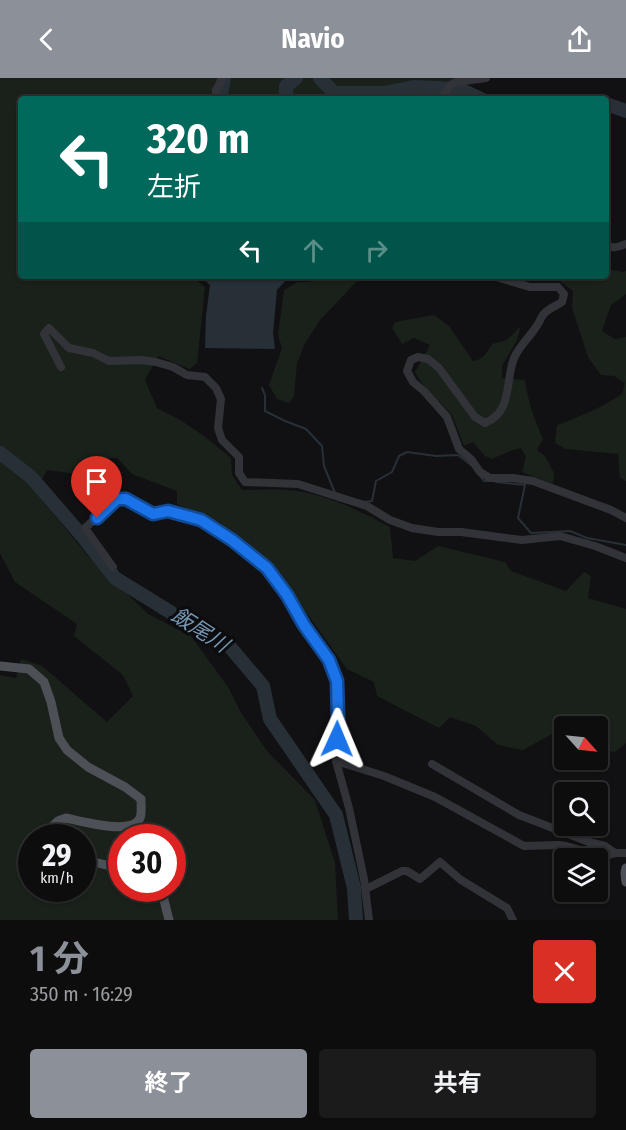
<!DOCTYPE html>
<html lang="ja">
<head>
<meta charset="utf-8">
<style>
	body { margin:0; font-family:"Fira Sans Condensed","Noto Sans JP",sans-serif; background:#1b1b1c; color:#f1f3f6; height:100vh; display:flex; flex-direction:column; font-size:22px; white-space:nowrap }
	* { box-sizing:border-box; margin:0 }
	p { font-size:20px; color:#9a9c9e }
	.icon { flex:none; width:33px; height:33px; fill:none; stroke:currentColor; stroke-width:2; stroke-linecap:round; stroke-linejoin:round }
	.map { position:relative; height:842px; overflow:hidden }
	.details { display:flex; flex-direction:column; background:#0d0d0e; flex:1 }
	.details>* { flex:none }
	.guide { position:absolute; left:18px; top:18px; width:591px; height:183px; border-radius:6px; box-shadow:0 2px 4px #0004,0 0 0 2px #2d2d2e; background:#00695c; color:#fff; overflow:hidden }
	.needle { width:39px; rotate:117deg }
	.controls { position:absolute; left:554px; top:638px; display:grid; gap:12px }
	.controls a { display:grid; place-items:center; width:54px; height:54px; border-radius:6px; background:#0d0d0e; box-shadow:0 2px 4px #0004,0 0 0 2px #2d2d2e; font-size:30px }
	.speed { position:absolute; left:18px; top:746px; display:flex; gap:12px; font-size:30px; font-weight:700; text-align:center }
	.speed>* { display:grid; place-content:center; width:78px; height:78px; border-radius:50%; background:#0d0d0e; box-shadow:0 2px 4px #0004,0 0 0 2px #2d2d2e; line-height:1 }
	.speed small { font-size:15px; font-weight:400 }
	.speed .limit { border:9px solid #d22; background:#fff; color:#111 }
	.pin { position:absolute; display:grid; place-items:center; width:51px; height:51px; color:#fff; margin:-62px -26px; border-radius:50% 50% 50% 0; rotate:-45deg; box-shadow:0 0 6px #0007 }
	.pin .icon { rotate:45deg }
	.me { position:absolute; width:66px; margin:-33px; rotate:1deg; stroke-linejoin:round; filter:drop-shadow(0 0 4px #0008) }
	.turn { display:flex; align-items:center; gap:21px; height:126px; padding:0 30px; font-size:27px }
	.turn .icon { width:78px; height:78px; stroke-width:2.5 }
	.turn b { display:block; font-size:42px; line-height:51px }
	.lanes { display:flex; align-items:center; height:57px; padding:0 30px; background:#0003; justify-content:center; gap:30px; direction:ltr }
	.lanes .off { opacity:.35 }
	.round { display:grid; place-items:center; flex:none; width:63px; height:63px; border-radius:6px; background:#1b1b1c }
	.headline { display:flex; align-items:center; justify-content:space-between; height:102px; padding:0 30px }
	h1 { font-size:36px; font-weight:700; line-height:45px; color:#8c9099 }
	.button { display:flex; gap:12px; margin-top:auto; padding:12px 30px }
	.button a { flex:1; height:69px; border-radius:6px; background:#8c9099; color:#fff; font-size:24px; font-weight:700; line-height:69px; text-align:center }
	.button a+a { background:#1b1b1c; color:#f1f3f6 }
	header { display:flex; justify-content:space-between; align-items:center; height:78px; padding:0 30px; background:#8c9099; color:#fff; font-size:27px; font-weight:700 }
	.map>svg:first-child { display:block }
	.green { fill:#19211a; fill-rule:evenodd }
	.water { fill:#273037 }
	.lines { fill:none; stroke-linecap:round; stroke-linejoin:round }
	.stream { stroke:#273037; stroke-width:2 }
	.river { stroke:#273037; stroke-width:14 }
	.minor { stroke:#323338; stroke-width:8 }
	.major { stroke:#4d5057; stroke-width:9 }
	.route-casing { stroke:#114b97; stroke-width:15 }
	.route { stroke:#1a73e8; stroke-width:10 }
	.labels { text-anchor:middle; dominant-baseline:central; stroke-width:6; stroke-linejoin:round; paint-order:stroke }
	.water-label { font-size:21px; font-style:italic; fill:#7596b3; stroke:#0c0c0e }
</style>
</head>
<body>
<header><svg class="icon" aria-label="back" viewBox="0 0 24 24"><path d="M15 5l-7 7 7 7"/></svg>Navio<svg class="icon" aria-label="share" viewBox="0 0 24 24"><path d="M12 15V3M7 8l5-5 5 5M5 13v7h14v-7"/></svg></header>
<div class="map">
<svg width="626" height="842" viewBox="0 0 626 842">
	<rect width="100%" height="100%" fill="#111113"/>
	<g class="green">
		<path d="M0 0H474V1L424 21H352L331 14 327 21H21V198H190L205 209 197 285 190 291 158 278 145 302 157 330 182 343 204 358 231 380 232 397 242 412C261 412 283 410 303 414 334 420 362 434 390 449L393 480 415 483 438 468 505 484 511 493 566 513 584 494 591 498 588 520 626 531V665L615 674 597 671V648H564V655L559 652 523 672 498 667 476 648 450 639 439 650 377 618 374 604 347 591 274 490 221 445 177 426V413L132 396 117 380 94 381 84 397 47 392 35 414 90 480 148 536 191 558 228 609 240 633 267 673 315 722 335 785 338 842H0V597L16 600 21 581 42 588 107 644 133 618 123 597 74 558 77 546 15 504 0 475ZM32 759H82V810H32ZM122 759H172V810H122Z"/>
		<path d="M606 191 624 194 626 193V216L611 227 602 253 615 261 626 259V403L620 400 618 376 566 371 555 365 557 347C580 339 602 329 622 316L625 305 614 298 601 297 588 279 572 230 573 213 560 203H529L513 198H606Z"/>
		<path d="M315 198H359L358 202 320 242 304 267 297 286 294 318 289 325 277 321 269 307 282 270 278 257 284 212 298 204H310Z"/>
		<path d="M434 237 449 248 473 283C483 282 487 274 492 266L507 262 521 248 517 262 502 288V300L525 302C528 323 534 341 543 361L537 372 545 378 554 395 553 406 522 394 526 379 521 370 510 373 492 381 485 378 473 364 464 368 452 337 421 304 415 294 430 267 414 260 402 266 392 250 395 244Z"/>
	</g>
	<path class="water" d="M200 198H296L287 201 277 212 273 255 275 271 205 270 206 238 210 207Z"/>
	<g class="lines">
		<g class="stream">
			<path d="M262 310 265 317V333L285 343 306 351 322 368 324 388 335 415"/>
			<path d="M480 398 484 403H490"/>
			<path d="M496 404 525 407 518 440 531 455 570 453 587 460 626 467"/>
			<path d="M363 424 372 423 376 403 392 394 399 378 407 374 436 378 458 377 471 387"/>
		</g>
		<g class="river">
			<path d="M320 0 334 15H384L414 9 455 11 464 13 481 21"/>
			<path d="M222 21 221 16 224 0"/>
			<path d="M286 21V8L296 0"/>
			<path d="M606 26 626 33"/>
			<path d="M0 375 31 399 83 459 115 500 175 537 211 556 230 569 263 608 270 641 336 737 354 810 356 842"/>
		</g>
		<g class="minor">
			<path d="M216 21V12L223 0"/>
			<path d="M442 21 449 8 456 4 486 0"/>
			<path d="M606 167C613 171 619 169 626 166"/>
			<path d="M493 198 530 209H558L564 216 562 224C556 228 547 231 543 237 540 241 539 246 536 249 529 260 520 267 514 280 505 303 513 334 485 345L475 339 439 290 428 281 418 279 411 282 407 293 413 304 424 313 447 339 459 371 471 381 480 394 490 400H513L533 403 611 432 626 440"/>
			<path d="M61 289 44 256 49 250 69 270 93 275 109 283 141 282 156 284 173 289 187 297 205 299 216 310 221 321 218 350 222 362 239 379V395L245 404 298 406 367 428 390 442 412 450 438 454H461L522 462 560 458 595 468 626 480"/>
			<path d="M113 489 85 450 117 421H126L153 436 168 433 201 442 233 462 267 490 287 517 304 547 329 582 337 603 338 639 336 683 349 730 364 801 369 842"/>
			<path d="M336 683 384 698 435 719 524 768 559 767 566 768 598 777 606 778 615 775H626"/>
			<path d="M432 686 519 737 589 764 605 768 615 775"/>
			<path d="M366 811 402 793H407L420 801 440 784 461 802 507 830 513 842"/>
		</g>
		<g class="major">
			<path d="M0 588 29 591 44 604 51 624 59 660 67 672 88 689 125 709 141 721C141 726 142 736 140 740 132 758 80 743 66 740L58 743 53 748V756L55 759"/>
			<path d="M82 781 122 791"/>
			<path d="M626 790 625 795 626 804"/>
			<path d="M161 810 169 842"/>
		</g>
	</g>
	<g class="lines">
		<defs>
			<path id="route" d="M97 440 117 421H126L153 436 168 433 201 442 232 462 267 490 287 517 304 547 329 582 337 603 338 639 337 661"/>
		</defs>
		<use href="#route" class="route-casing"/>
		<use href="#route" class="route"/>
	</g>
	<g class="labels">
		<g class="water-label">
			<text transform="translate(200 552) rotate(33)">飯尾川</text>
		</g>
	</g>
</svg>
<div class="controls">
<a><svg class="needle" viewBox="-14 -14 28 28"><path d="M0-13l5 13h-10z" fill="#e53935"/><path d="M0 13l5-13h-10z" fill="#9a9c9e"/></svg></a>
<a><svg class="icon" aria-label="search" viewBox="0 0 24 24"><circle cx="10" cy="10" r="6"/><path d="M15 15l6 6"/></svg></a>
<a><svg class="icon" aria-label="layers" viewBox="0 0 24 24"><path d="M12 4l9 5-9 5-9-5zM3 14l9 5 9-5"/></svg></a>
</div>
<div class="speed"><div>29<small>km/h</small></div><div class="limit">30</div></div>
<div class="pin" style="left:97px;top:440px;background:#d93025"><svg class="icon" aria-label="arrive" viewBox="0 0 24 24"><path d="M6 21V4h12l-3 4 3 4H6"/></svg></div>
<svg class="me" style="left:337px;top:661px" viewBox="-20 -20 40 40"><path d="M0-17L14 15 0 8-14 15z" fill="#1a73e8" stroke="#fff" stroke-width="4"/></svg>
<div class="guide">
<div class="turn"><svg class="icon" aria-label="left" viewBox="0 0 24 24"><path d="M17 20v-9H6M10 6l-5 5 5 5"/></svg><div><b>320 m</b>左折</div></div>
<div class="lanes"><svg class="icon" aria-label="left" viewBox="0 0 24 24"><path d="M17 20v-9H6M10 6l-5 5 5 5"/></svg><svg class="icon off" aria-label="ahead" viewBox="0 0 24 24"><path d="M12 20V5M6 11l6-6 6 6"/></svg><svg class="icon off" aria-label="right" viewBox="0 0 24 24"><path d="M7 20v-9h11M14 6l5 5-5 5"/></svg></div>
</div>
</div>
<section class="details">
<div class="headline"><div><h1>1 分</h1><p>350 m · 16:29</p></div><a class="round" style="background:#d93025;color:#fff"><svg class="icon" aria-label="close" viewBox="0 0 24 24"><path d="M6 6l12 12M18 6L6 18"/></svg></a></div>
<div class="button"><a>終了</a><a>共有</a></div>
</section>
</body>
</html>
